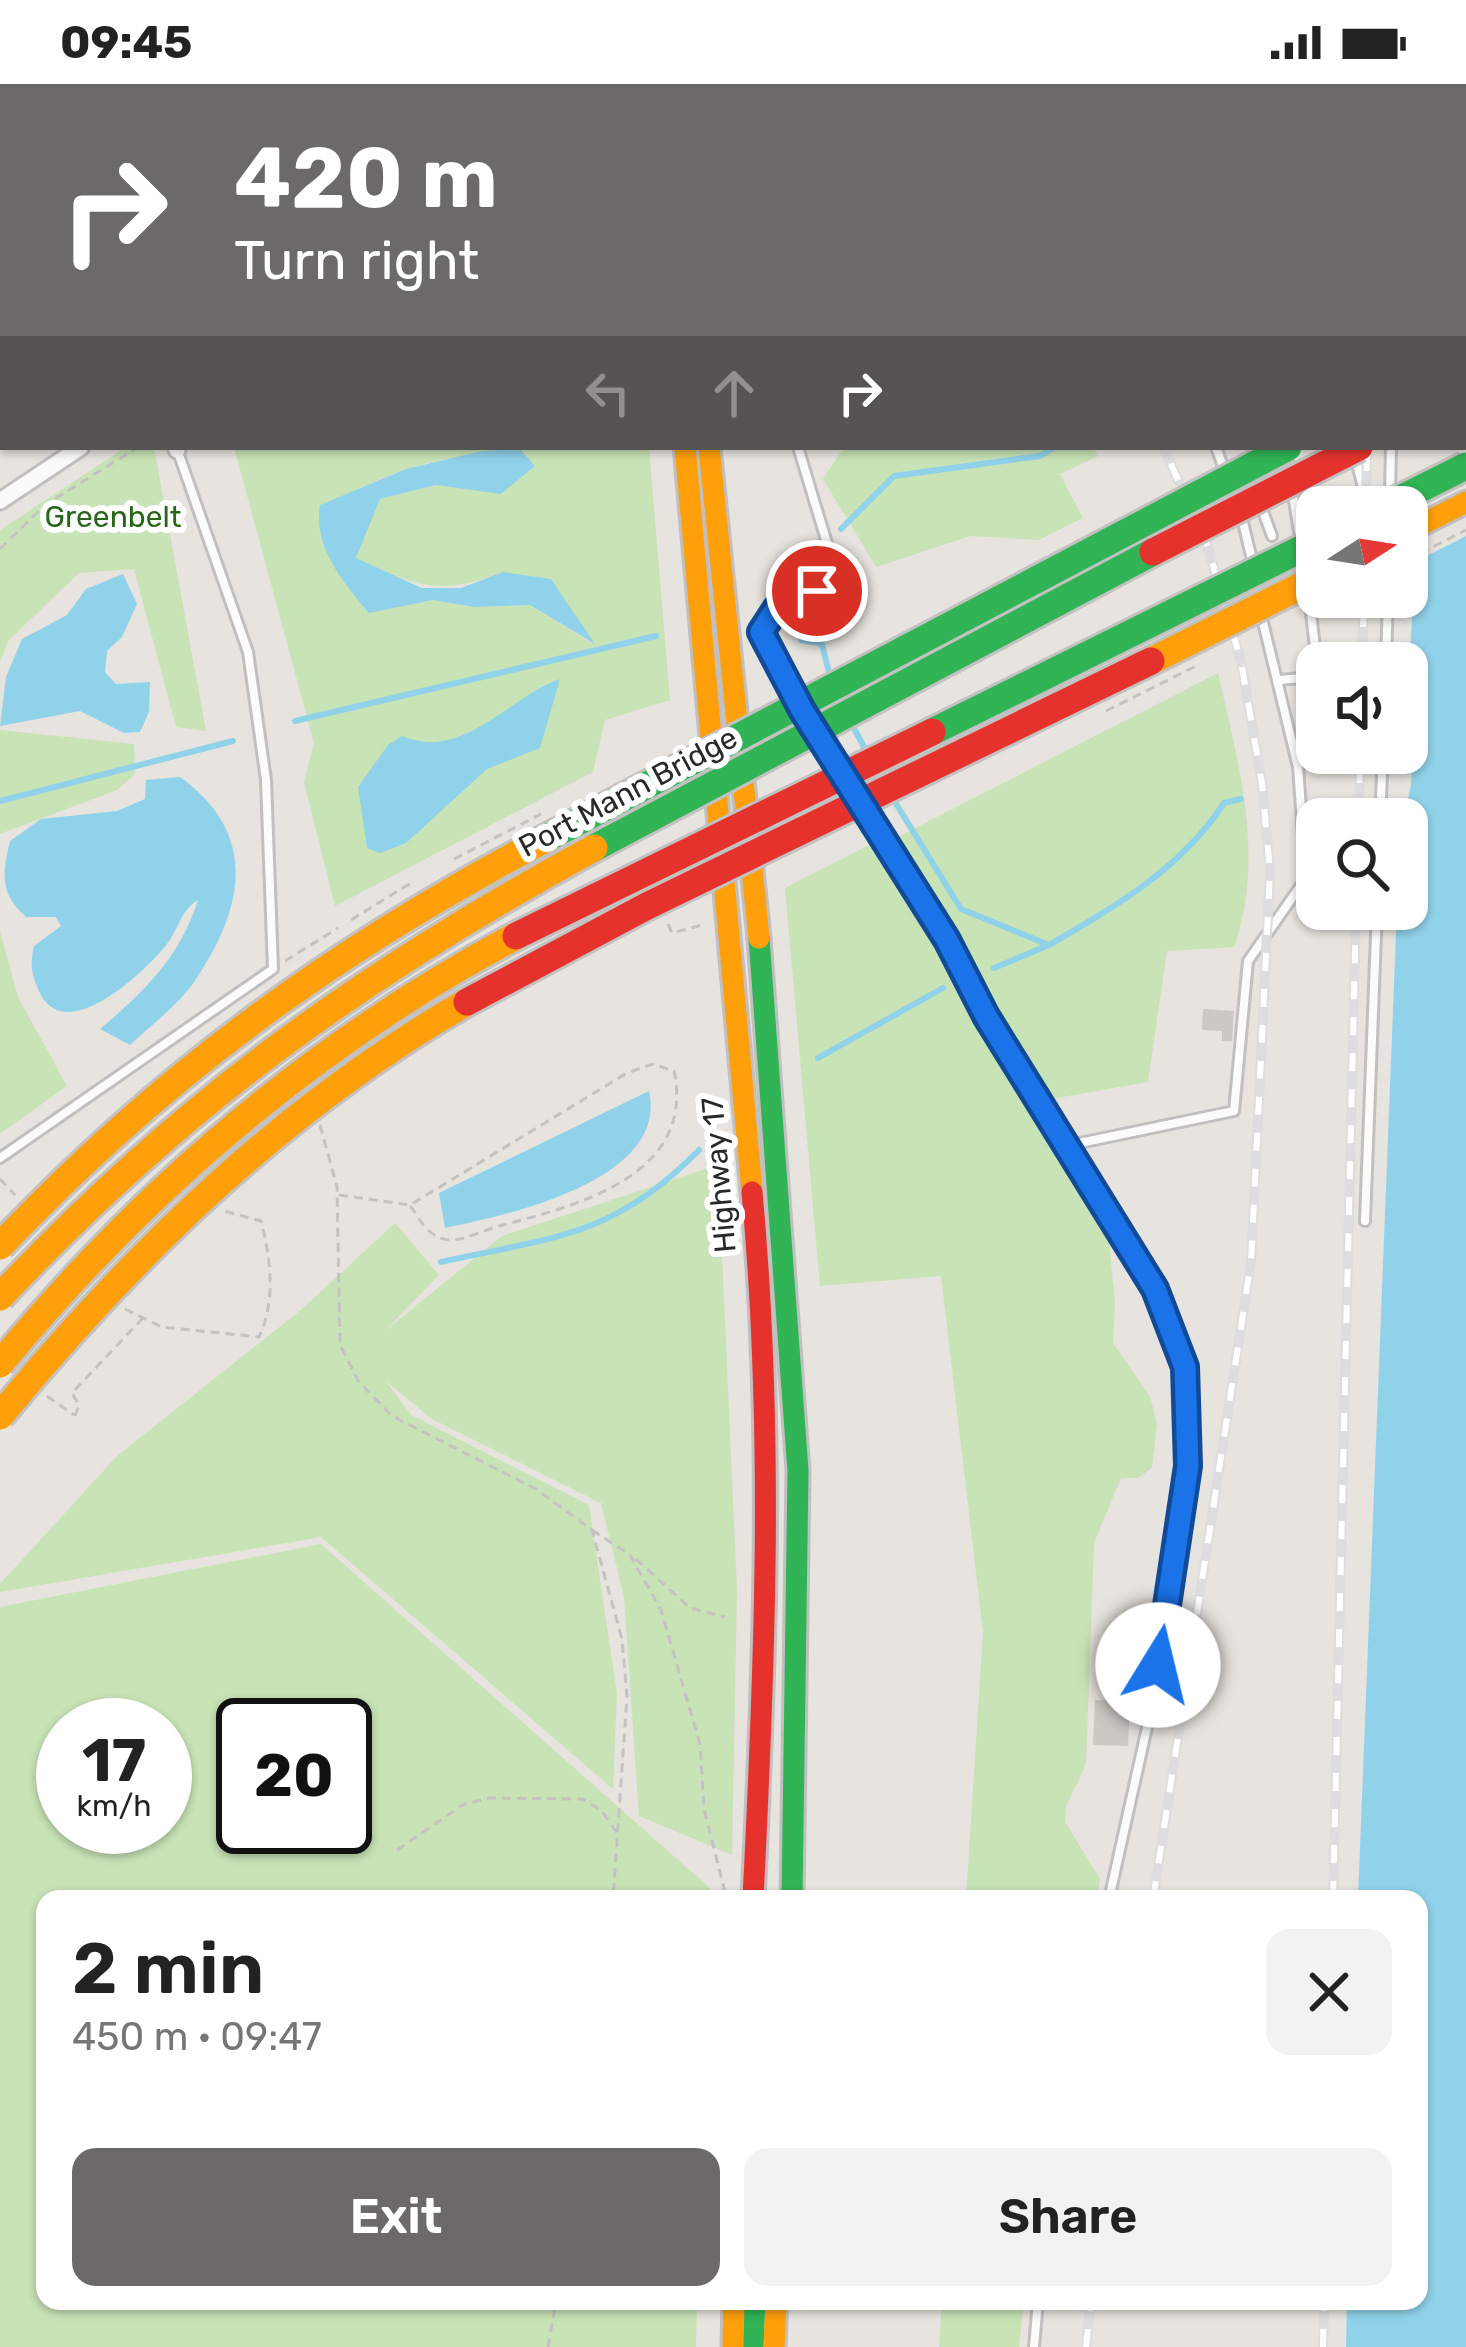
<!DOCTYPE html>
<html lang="en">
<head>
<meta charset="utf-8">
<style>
	body { margin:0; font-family:Rubik,sans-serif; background:#f2f2f2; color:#222; height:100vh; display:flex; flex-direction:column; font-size:45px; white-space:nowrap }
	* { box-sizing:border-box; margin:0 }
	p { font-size:39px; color:#767676 }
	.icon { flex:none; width:66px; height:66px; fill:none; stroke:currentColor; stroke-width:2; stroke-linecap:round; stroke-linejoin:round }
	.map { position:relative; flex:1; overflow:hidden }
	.panel { position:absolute; left:36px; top:1806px; width:1392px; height:420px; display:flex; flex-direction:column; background:#fff; border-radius:24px; box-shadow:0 3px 9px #0004 }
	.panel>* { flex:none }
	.top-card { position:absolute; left:0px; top:0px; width:1467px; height:366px; box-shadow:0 3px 9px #0004; background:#6c6a68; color:#fff; overflow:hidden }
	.needle { width:78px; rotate:78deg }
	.buttons { position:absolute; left:1296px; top:402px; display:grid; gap:24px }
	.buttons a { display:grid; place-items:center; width:132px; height:132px; border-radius:24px; background:#fff; box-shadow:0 3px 9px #0004; font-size:60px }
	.speed { position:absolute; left:36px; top:1614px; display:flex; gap:24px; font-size:60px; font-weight:700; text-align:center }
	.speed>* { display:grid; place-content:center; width:156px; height:156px; border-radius:50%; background:#fff; box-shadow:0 3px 9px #0004; line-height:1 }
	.speed small { font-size:30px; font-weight:400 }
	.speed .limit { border:6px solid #111; border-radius:18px; background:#fff; color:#111 }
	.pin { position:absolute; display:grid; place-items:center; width:102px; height:102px; color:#fff; margin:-51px; border:6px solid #fff; border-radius:50%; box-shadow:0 3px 12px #0007 }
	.me { position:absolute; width:132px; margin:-66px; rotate:9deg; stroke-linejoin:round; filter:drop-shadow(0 0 9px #0008) }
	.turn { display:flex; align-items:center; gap:42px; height:252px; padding:0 36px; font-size:54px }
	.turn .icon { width:156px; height:156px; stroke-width:2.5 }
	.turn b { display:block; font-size:84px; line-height:102px }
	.lanes { display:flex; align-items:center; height:114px; padding:0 36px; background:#0003; justify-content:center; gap:60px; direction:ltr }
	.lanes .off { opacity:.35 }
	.round { display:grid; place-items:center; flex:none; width:126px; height:126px; border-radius:24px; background:#f2f2f2 }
	.summary { display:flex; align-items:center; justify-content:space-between; height:204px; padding:0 36px }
	h1 { font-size:72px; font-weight:600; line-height:90px }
	.cta { display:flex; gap:24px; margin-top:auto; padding:24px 36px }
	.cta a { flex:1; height:138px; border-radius:24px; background:#6c6a68; color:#fff; font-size:48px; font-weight:600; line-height:138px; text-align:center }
	.cta a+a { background:#f2f2f2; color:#222 }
	.status { display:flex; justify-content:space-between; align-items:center; height:84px; padding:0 60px; background:#fff; direction:ltr }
	.status svg { height:33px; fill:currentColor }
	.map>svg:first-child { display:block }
	.green { fill:#c8e3b6; fill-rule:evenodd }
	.water { fill:#90d2ea }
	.pier { fill:#e7e3de }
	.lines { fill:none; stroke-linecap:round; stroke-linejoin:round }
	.stream { stroke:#90d2ea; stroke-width:6 }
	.building { fill:#ccc9c5 }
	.lane-casing { stroke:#c1bfc0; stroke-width:14 }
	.street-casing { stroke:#c1bfc0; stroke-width:21 }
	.fast-casing { stroke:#c1bfc0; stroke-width:27 }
	.slow-casing { stroke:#c1bfc0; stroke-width:27 }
	.jam-casing { stroke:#c1bfc0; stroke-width:27 }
	.path { stroke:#c4c3c2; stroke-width:3; stroke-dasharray:9 6; stroke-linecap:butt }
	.lane { stroke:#fbfbfa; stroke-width:8 }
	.street { stroke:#fbfbfa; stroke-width:15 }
	.fast { stroke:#30b455; stroke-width:21 }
	.slow { stroke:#ff9f0a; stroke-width:21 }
	.jam { stroke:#e5322d; stroke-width:21 }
	.rail-casing { stroke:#dddcde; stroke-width:10 }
	.rail { stroke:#fff; stroke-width:6; stroke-dasharray:18; stroke-linecap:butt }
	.fast-bridge-casing { stroke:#c3c2c0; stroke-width:33; stroke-linecap:butt }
	.slow-bridge-casing { stroke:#c3c2c0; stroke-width:33; stroke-linecap:butt }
	.jam-bridge-casing { stroke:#c3c2c0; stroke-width:33; stroke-linecap:butt }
	.path-bridge { stroke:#c4c3c2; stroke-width:3; stroke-dasharray:9 6; stroke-linecap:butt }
	.fast-bridge { stroke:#30b455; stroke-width:27 }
	.slow-bridge { stroke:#ff9f0a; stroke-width:27 }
	.jam-bridge { stroke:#e5322d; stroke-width:27 }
	.route-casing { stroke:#114b97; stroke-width:30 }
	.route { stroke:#1a73e8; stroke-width:21 }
	.labels { text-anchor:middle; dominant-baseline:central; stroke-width:12; stroke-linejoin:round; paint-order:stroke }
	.park-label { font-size:30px; fill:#286619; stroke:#fff }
	.street-label { font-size:30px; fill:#292929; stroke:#fff }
</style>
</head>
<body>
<div class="status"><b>09:45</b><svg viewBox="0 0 49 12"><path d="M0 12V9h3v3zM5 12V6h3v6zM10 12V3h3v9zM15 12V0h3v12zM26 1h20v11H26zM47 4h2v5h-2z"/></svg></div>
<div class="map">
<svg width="1466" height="2263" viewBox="0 0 1466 2263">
	<rect width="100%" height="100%" fill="#e7e3de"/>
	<g class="green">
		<path d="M126 363H154L206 647 176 643 134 485 79 489 8 557 0 578V446Z"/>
		<path d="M234 363H649L670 616 605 636 593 688 335 822 304 698 314 659ZM446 375 501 409 436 401 380 415 356 474C417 502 438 513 503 488L593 560 530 521 475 523 433 516 369 528 321 421 405 385Z"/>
		<path d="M844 363H1093L1098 372 1060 390 1083 434 1039 456 970 452 876 483 823 395Z"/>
		<path d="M1218 589C1238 678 1266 774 1234 863L1167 867 1148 998 1051 1015 896 754Z"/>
		<path d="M0 646 134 660 135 690 117 706 0 750Z"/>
		<path d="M873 759 1109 1155 1115 1220 1113 1259 1150 1312 1157 1340 1152 1384 1138 1394H1121L1094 1459 1086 1680 1066 1723 1065 1738 1100 1795 1096 1815H966L983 1548 941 1192 820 1202 785 804Z"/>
		<path d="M0 847 18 913 67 1002 0 1050Z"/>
		<path d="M718 1081 737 1506 732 1771 639 1732 624 1513 601 1419 432 1335 386 1297 411 1331 589 1421 617 1610 613 1705 321 1453 0 1508V1500L117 1372 302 1225 395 1139 439 1191 386 1246 502 1152Z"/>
		<path d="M321 1460 710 1804V1815H45V2217H697L696 2263H0V1523ZM63 1641H165V1743H63ZM243 1641H345V1743H243Z"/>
		<path d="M942 2217H1024L1019 2263H939Z"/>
	</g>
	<g class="water">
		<path d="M1421 0H1466V2263H1346L1347 2217H1419V1815H1358L1397 825H1407V735L1402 730C1420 693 1407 668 1407 629L1421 363H1464V3Z"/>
		<path d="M520 365 535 382 501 410 436 401 380 415 356 474 422 504H461L503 488 551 495 595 560 530 521 475 523 433 516 369 529C343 498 313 463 320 421L406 385 482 367Z"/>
		<path d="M123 490 137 520 122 553 107 567 105 588 116 600 150 598 149 628 140 648 124 649 80 627 0 642 6 593 22 555 67 531 86 505Z"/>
		<path d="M560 595 540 664 487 685 406 759 380 769 367 764 358 703 388 661 402 652C463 678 508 613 560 595Z"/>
		<path d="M180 693C258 749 245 822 196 895 180 920 151 941 130 961L100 945C145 907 180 873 198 816 181 826 179 844 167 860 146 887 64 965 39 907 31 889 30 881 34 862L61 842 56 833H26C0 810 2 791 10 757L41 735 117 727 145 715 146 696Z"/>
		<path d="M649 1007C669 1096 508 1131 445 1144L439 1109Z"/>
	</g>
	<path class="pier" d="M1466 248V452L1409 481 1415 363H1464Z"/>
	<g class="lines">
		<g class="stream">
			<path d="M841 445 894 392 1040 372 1055 363"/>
			<path d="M816 538 830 592"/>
			<path d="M801 556 821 559"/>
			<path d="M295 637 656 552"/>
			<path d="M850 637 869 672"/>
			<path d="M890 710 961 825 1049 861C1116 822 1182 784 1224 719L1241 715"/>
			<path d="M0 717 233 657"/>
			<path d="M994 884 1049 861"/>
			<path d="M818 974 943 904"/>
			<path d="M441 1178C554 1153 614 1153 699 1066"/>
		</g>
	</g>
	<g class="building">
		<path d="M1203 925 1234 927 1232 957H1222V947L1202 946Z"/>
		<path d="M1095 1616 1130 1617 1128 1662 1093 1661Z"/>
	</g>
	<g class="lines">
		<defs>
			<g id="lane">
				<path d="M494 0V3"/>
				<path d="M761 0V3"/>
				<path d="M1069 0 1070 3"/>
				<path d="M1122 0 1123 3"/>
				<path d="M1161 0V3"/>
				<path d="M1200 0 1201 3"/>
				<path d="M1295 0V3"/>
				<path d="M1397 3V0"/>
				<path d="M1216 363 1225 388"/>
				<path d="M1355 372 1368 423"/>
				<path d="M1250 392 1272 452"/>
				<path d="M1292 405 1306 490"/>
				<path d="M1390 409 1391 363"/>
				<path d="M1241 430 1253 480"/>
				<path d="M1308 505 1317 579"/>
				<path d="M1358 579 1386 568"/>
				<path d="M1386 579 1388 513"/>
				<path d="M1278 596 1317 593"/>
				<path d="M796 614 761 549 775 525 817 507 833 479 798 363"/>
				<path d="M819 652 840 685"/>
				<path d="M848 698 1155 1205 1185 1283 1188 1381 1152 1621 1109 1815"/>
				<path d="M1380 735 1383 669"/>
				<path d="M1070 1061 1234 1027 1248 877 1306 794 1298 683 1261 530"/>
				<path d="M0 1074 273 885 266 696 248 568 178 368"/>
				<path d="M1365 1137 1377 825"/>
				<path d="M1034 2263 1038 2217"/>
			</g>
			<g id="street">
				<path d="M83 0V3"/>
				<path d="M176 363 177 366"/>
				<path d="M0 417 81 363"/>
			</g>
			<g id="fast">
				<path d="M672 0V3"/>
				<path d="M1464 273 1466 272"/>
				<path d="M759 854 798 1387 792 1815"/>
				<path d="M753 2263 755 2217"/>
			</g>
			<g id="slow">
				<path d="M646 0V3"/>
				<path d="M0 69 3 66"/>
				<path d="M1464 310 1466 309"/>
				<path d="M685 363 752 1108"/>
				<path d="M709 363 759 854"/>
				<path d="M1407 448 1466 418"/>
				<path d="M733 2263 734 2217"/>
				<path d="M774 2263 776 2217"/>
			</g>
			<g id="jam">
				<path d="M61 3 63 0"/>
				<path d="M752 1108C774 1347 765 1577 753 1815"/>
			</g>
		</defs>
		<use href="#lane" class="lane-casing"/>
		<use href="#street" class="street-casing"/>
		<use href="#fast" class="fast-casing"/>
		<use href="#slow" class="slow-casing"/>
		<use href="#jam" class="jam-casing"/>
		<g class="path">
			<path d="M0 465 45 421 138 363"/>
			<path d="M1407 476 1466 446"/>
			<path d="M454 775 541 730"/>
			<path d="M351 836 414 797"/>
			<path d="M668 840 672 849 702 841"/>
			<path d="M285 877 338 844"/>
			<path d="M320 1041 337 1103 340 1261 359 1298 392 1332 536 1405 592 1446 622 1555 627 1612 613 1815"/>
			<path d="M0 1095 15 1111"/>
			<path d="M339 1111 410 1121 627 989 653 980 674 987C696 1090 580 1121 503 1141 488 1144 464 1157 450 1156 429 1155 420 1136 410 1121"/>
			<path d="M125 1225 162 1243 259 1253C276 1216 271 1176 261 1137L224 1127"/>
			<path d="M47 1312 74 1331"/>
			<path d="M75 1332 79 1321 72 1309 143 1234"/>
			<path d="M592 1446 630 1471 661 1526 700 1660 704 1725 725 1808"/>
			<path d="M636 1475 690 1524 725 1533"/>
			<path d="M397 1766 464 1720 490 1714 582 1715 601 1726 620 1753"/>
			<path d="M548 2263 556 2217"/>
		</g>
		<use href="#lane" class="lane"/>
		<use href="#street" class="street"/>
		<use href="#fast" class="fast"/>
		<use href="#slow" class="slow"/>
		<use href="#jam" class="jam"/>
		<defs>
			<g id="rail">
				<path d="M1001 0 1002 3"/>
				<path d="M1377 3V0"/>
				<path d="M1366 423 1367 363"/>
				<path d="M1362 579 1364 513"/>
				<path d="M1359 735 1360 669"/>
				<path d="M1153 1815 1251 1178 1270 787 1262 700 1241 577 1206 457 1163 363"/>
				<path d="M1333 1815 1356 825"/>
				<path d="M1086 2263 1091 2217"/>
				<path d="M1323 2263 1324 2217"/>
			</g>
		</defs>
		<use href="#rail" class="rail-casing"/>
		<use href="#rail" class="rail"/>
		<defs>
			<g id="fast-bridge">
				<path d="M1384 423 1466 382"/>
				<path d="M932 648 1317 457"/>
				<path d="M547 754 1288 363"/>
				<path d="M594 764 1153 468"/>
			</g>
			<g id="slow-bridge">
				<path d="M1151 577 1317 494"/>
				<path d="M0 1162C165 988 336 865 547 754"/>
				<path d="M0 1213C183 1018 360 892 594 764"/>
				<path d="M0 1280C145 1104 315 959 516 852"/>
				<path d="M0 1332C134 1169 283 1024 467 918"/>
			</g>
			<g id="jam-bridge">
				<path d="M1153 468 1359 363"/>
				<path d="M516 852 932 648"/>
				<path d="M467 918 647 822 1151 577"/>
			</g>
		</defs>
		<use href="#fast-bridge" class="fast-bridge-casing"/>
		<use href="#slow-bridge" class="slow-bridge-casing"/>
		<use href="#jam-bridge" class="jam-bridge-casing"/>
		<path class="path-bridge" d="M1106 627 1200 580"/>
		<use href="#fast-bridge" class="fast-bridge"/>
		<use href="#slow-bridge" class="slow-bridge"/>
		<use href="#jam-bridge" class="jam-bridge"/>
	</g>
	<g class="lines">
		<defs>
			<path id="route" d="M817 507 776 525 761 548 802 626 947 856 986 932 1155 1205 1185 1283 1188 1382 1158 1581"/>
		</defs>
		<use href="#route" class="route-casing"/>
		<use href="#route" class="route"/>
	</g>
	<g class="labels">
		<g class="park-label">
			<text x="113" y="433">Greenbelt</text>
		</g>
		<g class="street-label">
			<text transform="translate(628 708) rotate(-28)">Port Mann Bridge</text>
			<text transform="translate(719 1091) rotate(-95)">Highway 17</text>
		</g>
	</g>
</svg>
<div class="buttons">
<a><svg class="needle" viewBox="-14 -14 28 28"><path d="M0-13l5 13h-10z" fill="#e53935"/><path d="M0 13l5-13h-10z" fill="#767676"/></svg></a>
<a><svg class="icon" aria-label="sound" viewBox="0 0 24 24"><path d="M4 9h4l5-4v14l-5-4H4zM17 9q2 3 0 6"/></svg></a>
<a><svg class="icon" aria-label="search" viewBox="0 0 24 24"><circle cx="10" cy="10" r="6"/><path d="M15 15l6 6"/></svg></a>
</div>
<div class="speed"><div>17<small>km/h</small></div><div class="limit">20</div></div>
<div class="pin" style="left:817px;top:507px;background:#d93025"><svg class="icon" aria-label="arrive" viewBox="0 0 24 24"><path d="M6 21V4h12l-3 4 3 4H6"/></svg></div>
<svg class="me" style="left:1158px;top:1581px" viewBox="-20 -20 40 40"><circle r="19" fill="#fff"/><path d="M0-13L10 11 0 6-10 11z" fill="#1a73e8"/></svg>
<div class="top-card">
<div class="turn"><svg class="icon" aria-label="right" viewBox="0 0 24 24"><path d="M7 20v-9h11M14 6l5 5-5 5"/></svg><div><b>420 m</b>Turn right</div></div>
<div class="lanes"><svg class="icon off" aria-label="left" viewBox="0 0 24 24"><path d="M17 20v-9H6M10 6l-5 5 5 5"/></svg><svg class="icon off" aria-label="ahead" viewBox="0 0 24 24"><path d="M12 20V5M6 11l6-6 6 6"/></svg><svg class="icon" aria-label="right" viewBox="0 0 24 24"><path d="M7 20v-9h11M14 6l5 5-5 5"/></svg></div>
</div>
<section class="panel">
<div class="summary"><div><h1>2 min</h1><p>450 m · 09:47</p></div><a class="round"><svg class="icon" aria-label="close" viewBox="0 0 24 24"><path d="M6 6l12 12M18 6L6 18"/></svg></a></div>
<div class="cta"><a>Exit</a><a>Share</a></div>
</section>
</div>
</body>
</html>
